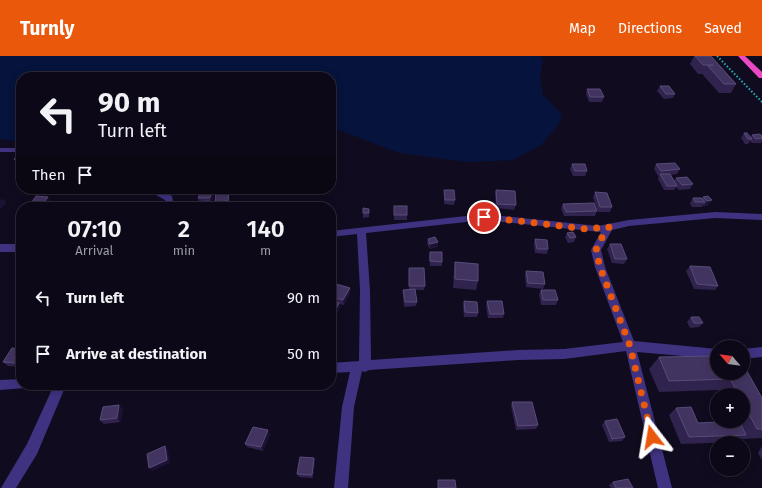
<!DOCTYPE html>
<html lang="en">
<head>
<meta charset="utf-8">
<style>
	body { margin:0; font-family:"Fira Sans",sans-serif; background:#1b1624; color:#f1f3f6; height:100vh; display:flex; flex-direction:column; font-size:15px; white-space:nowrap }
	* { box-sizing:border-box; margin:0 }
	p { font-size:13px; color:#9a9aa1 }
	.icon { flex:none; width:22px; height:22px; fill:none; stroke:currentColor; stroke-width:2; stroke-linecap:round; stroke-linejoin:round }
	.map { position:relative; flex:1; overflow:hidden }
	.side { position:absolute; left:16px; top:146px; width:320px; height:188px; display:flex; flex-direction:column; background:#0d0817; border-radius:16px; box-shadow:0 2px 10px #0003,0 0 0 1px #2d2936 }
	.side>* { flex:none }
	.hud { position:absolute; left:16px; top:16px; width:320px; height:122px; border-radius:16px; box-shadow:0 2px 10px #0003,0 0 0 1px #2d2936; background:#0d0817; color:#f1f3f6; overflow:hidden }
	.needle { width:26px; rotate:298deg }
	.tools { position:absolute; left:710px; top:284px; display:grid; gap:8px }
	.tools a { display:grid; place-items:center; width:40px; height:40px; border-radius:50%; background:#0d0817; box-shadow:0 2px 10px #0003,0 0 0 1px #2d2936; font-size:20px }
	.pin { position:absolute; display:grid; place-items:center; width:34px; height:34px; color:#fff; margin:-17px; border:2px solid #fff; border-radius:50%; box-shadow:0 1px 4px #0007 }
	.me { position:absolute; width:44px; margin:-22px; rotate:346deg; stroke-linejoin:round; filter:drop-shadow(0 0 3px #0008) }
	.turn { display:flex; align-items:center; gap:14px; height:84px; padding:0 16px; font-size:18px }
	.turn .icon { width:52px; height:52px; stroke-width:2.5 }
	.turn b { display:block; font-size:28px; line-height:34px }
	.then { display:flex; align-items:center; height:38px; padding:0 16px; background:#0003; gap:8px; font-size:15px }
	.eta { display:flex; justify-content:space-evenly; align-items:center; height:68px; text-align:center }
	.eta b { font-size:24px; font-weight:600; line-height:28px }
	ul { padding:0; list-style:none }
	li { display:flex; align-items:center; gap:12px; height:56px; padding:0 16px }
	li div { flex:1 }
	li b { display:block; font-size:15px }
	li em { font-style:normal }
	header { display:flex; align-items:center; gap:24px; box-sizing:border-box; height:56px; padding:0 20px; background:#ea580c; color:#fff }
	header strong { font-size:19px }
	nav { display:flex; gap:22px; margin-inline-start:auto; font-size:14px }
	.map>svg:first-child { display:block }
	.water { fill:#06133d }
	.lines { fill:none; stroke-linecap:round; stroke-linejoin:round }
	.path { stroke:#25aeb7; stroke-width:2; stroke-dasharray:1.5 2; stroke-linecap:butt }
	.minor { fill:#3f3381; fill-rule:evenodd }
	.trunk { fill:#e94ac3; fill-rule:evenodd }
	.wall { fill:#30234e }
	.shaded-wall { fill:#1c1233 }
	.building { fill:#423461; stroke:#594c7a }
	.route { stroke:#ea580c; stroke-width:7; stroke-dasharray:0 12.6 }
</style>
</head>
<body>
<header>
<strong>Turnly</strong>
<nav><a>Map</a><a>Directions</a><a>Saved</a></nav>
</header>
<div class="map">
<svg width="762" height="432" viewBox="0 0 762 432">
	<rect width="100%" height="100%" fill="#110b1f"/>
	<path class="water" d="M0 0H540L543 4 540 21 543 39 562 58 558 70 541 89 513 104 468 106 399 97 331 71V21H21V86L0 83Z"/>
	<g class="lines">
		<path class="path" d="M717 0 762 46"/>
		<g class="minor">
			<rect x="0" y="92" width="21" height="4"/>
			<path d="M145 133H157L172 140 174 151H166L165 144Z"/>
			<path d="M715 156 762 158V164L715 162 629 170 612 174 601 194 605 211 634 285 717 293V303L637 296 672 432H658L626 295 564 303 518 304 369 314 365 316 362 315 354 351 348 432H334L342 351 350 316 331 317V307L359 305 360 234 357 178 331 181V175L484 158 598 170 629 164ZM484 164 601 176 591 194 595 211 623 286 564 293 518 294 371 304 370 234 366 177Z"/>
			<rect x="0" y="188" width="21" height="8"/>
			<path d="M762 291V301L743 303V293Z"/>
			<path d="M21 323V329H26L25 332 0 334V324Z"/>
			<path d="M54 329H66L37 398 16 432H1L27 388Z"/>
		</g>
		<path class="trunk" d="M738 0H745L762 16V22H759Z"/>
	</g>
	<g class="wall">
		<path d="M680 0H711L736 28 731 37H719L703 19V18H698L690 8 694 0Z"/>
		<path d="M660 30 675 38 673 42 664 43 657 35Z"/>
		<path d="M587 33 604 41 602 46H589L586 38Z"/>
		<path d="M744 77 750 81 752 79 762 80V85L761 87H752L750 85 748 88H745L741 82Z"/>
		<path d="M21 98V109L17 108 14 103Z"/>
		<path d="M572 108 587 115 585 120H573L570 113Z"/>
		<path d="M656 108 680 113 677 118 670 119 674 125 676 122 693 128 690 133 679 134 676 131 674 134H664L658 123 659 119 658 120 654 113Z"/>
		<path d="M229 134 230 139V149L217 151 215 146Z"/>
		<path d="M444 134 455 144 454 149 444 148Z"/>
		<path d="M496 134 516 149 514 154 496 152 495 138Z"/>
		<path d="M595 136 612 151 610 156H598L593 141Z"/>
		<path d="M214 140 211 147H210L211 150 199 146 198 142Z"/>
		<path d="M708 140 709 149 704 150 703 149 702 151H692L690 147 693 142H703V141Z"/>
		<path d="M51 146 48 151H30L29 150Z"/>
		<path d="M563 148 597 155 595 160H564L561 152Z"/>
		<path d="M394 150 407 159V164H394Z"/>
		<path d="M363 152 369 153V161L363 162Z"/>
		<path d="M567 177 576 181 574 186 568 187 565 181Z"/>
		<path d="M428 183 438 186 437 191 430 193 427 188Z"/>
		<path d="M535 183 548 193 547 198 535 197 534 188Z"/>
		<path d="M610 188 627 203 624 208 612 207 607 193Z"/>
		<path d="M430 196 442 206V210H430L429 201Z"/>
		<path d="M455 206 478 225 476 234 453 232 454 215Z"/>
		<path d="M690 210 718 230 715 234 694 233 686 215Z"/>
		<path d="M409 212 425 230 424 234H415L417 246 416 250 404 251 403 238V234H409Z"/>
		<path d="M526 215 545 228 543 233 526 231 525 219Z"/>
		<path d="M541 234 558 244 556 249H541L539 238Z"/>
		<path d="M331 235 350 237 344 249 339 248 340 251 334 264 331 263Z"/>
		<path d="M464 245 478 257 477 261H464L463 250Z"/>
		<path d="M487 245 504 258 503 262H488L486 250Z"/>
		<path d="M691 261 703 267 699 271 690 272 687 266Z"/>
		<path d="M12 292 21 311 8 310 3 306Z"/>
		<path d="M659 301 743 317 762 342V382L742 383V382L736 386 681 388 669 359 676 352 698 367 743 365V339H720L718 334 659 336 649 313Z"/>
		<path d="M512 346 538 369 536 373 516 374 511 350Z"/>
		<path d="M123 353 120 366 104 368 100 364Z"/>
		<path d="M605 365 625 381 622 385 609 386 602 369Z"/>
		<path d="M270 378 263 395 247 391 245 388Z"/>
		<path d="M762 390V404L758 397Z"/>
		<path d="M314 402 315 405 313 422 299 421 297 418Z"/>
		<path d="M613 426 633 432H611L609 429Z"/>
	</g>
	<g class="shaded-wall">
		<path d="M229 134 230 139V149L228 145Z"/>
		<path d="M212 135 214 140 211 147 210 142Z"/>
		<path d="M48 141 51 146 48 151H42L41 150Z"/>
		<path d="M3 142 6 147 0 153V145Z"/>
		<path d="M712 144 709 149 704 150 707 145Z"/>
		<path d="M209 145 211 150 210 151H207Z"/>
		<path d="M438 186 437 191 430 193V188Z"/>
		<path d="M350 232V237L344 249 343 244Z"/>
		<path d="M339 247 340 251 334 264 333 259Z"/>
		<path d="M21 299V311L16 307Z"/>
		<path d="M119 349 123 353 120 366 117 362Z"/>
		<path d="M268 374 270 378 263 395 261 391Z"/>
		<path d="M165 390 168 394 170 407 152 415 149 412Z"/>
		<path d="M314 402 315 405 313 422 312 419Z"/>
	</g>
	<g class="building">
		<path d="M695 0H711L736 28H724L708 10 713 9H703Z"/>
		<path d="M660 30H669L675 38H666Z"/>
		<path d="M587 33H600L604 41H590Z"/>
		<path d="M744 77H747L752 83H748Z"/>
		<path d="M760 78 762 80V82L756 83 752 79Z"/>
		<path d="M21 98V106L14 103Z"/>
		<path d="M675 107 680 113 661 115 656 108Z"/>
		<path d="M572 108H585L587 115H575Z"/>
		<path d="M660 118H670L677 130H667Z"/>
		<path d="M687 121 693 128 682 129 676 122Z"/>
		<path d="M229 134 228 145 215 146 216 136Z"/>
		<path d="M444 134H454L455 144H445Z"/>
		<path d="M496 134 515 135 516 149 497 148Z"/>
		<path d="M201 135H212L210 142H198Z"/>
		<path d="M595 136 607 137 612 151H600Z"/>
		<path d="M36 140 48 141 41 150H29Z"/>
		<path d="M708 140 712 144 707 145 703 141Z"/>
		<path d="M693 142H702L705 146H695Z"/>
		<path d="M209 145 207 151H194L196 146Z"/>
		<path d="M594 147 597 155 566 156 563 148Z"/>
		<rect x="394" y="150" width="13" height="9"/>
		<path d="M363 152 369 153V157H363Z"/>
		<path d="M573 176 576 181 570 182 567 177Z"/>
		<path d="M435 181 438 186 430 188 428 183Z"/>
		<path d="M535 183 547 184 548 193H537Z"/>
		<path d="M610 188H621L627 203H615Z"/>
		<path d="M430 196H442V206L430 205Z"/>
		<path d="M455 206 478 208V225L455 223Z"/>
		<path d="M690 210 710 211 718 230 697 228Z"/>
		<path d="M409 212H424L425 230H409Z"/>
		<path d="M526 215 543 216 545 228 528 227Z"/>
		<path d="M336 228 350 232 343 244 331 241V235Z"/>
		<path d="M415 233 417 246H405L403 234Z"/>
		<path d="M541 234H555L558 244H543Z"/>
		<path d="M331 245 339 247 333 259H331Z"/>
		<path d="M464 245 477 246 478 257 465 256Z"/>
		<path d="M487 245H502L504 258H490Z"/>
		<path d="M691 261H699L703 267H694Z"/>
		<path d="M12 292 21 293V299L16 307 3 306Z"/>
		<path d="M717 300V317H743V308L762 342V373H757L743 347V339H739L730 323 669 325 659 301Z"/>
		<path d="M512 346H532L538 369 518 370Z"/>
		<path d="M119 349 117 362 100 364 103 351Z"/>
		<path d="M691 351 698 367 739 365 746 379 689 381 676 352Z"/>
		<path d="M617 363 625 381 612 383 605 365Z"/>
		<path d="M253 371 268 374 261 391 245 388Z"/>
		<path d="M165 390 167 404 149 412 147 398Z"/>
		<path d="M300 401 314 402 312 419 297 418Z"/>
		<path d="M628 423 633 432H616L613 426Z"/>
		<path d="M438 424H455L456 432H438Z"/>
	</g>
	<g class="lines">
		<path class="route" d="M484 161 587 173 609 171 599 186 596 194 600 211 630 290 652 381"/>
	</g>
</svg>
<div class="tools">
<a><svg class="needle" viewBox="-14 -14 28 28"><path d="M0-13l5 13h-10z" fill="#e53935"/><path d="M0 13l5-13h-10z" fill="#9a9aa1"/></svg></a>
<a>+</a>
<a>−</a>
</div>
<div class="pin" style="left:484px;top:161px;background:#d93025"><svg class="icon" aria-label="arrive" viewBox="0 0 24 24"><path d="M6 21V4h12l-3 4 3 4H6"/></svg></div>
<svg class="me" style="left:652px;top:381px" viewBox="-20 -20 40 40"><path d="M0-17L14 15 0 8-14 15z" fill="#ea580c" stroke="#fff" stroke-width="4"/></svg>
<div class="hud">
<div class="turn"><svg class="icon" aria-label="left" viewBox="0 0 24 24"><path d="M17 20v-9H6M10 6l-5 5 5 5"/></svg><div><b>90 m</b>Turn left</div></div>
<div class="then">Then<svg class="icon" aria-label="arrive" viewBox="0 0 24 24"><path d="M6 21V4h12l-3 4 3 4H6"/></svg></div>
</div>
<section class="side">
<div class="eta">
<div><b>07:10</b><p>Arrival</p></div>
<div><b>2</b><p>min</p></div>
<div><b>140</b><p>m</p></div>
</div>
<ul>
<li><svg class="icon" aria-label="left" viewBox="0 0 24 24"><path d="M17 20v-9H6M10 6l-5 5 5 5"/></svg><div><b>Turn left</b></div><em>90 m</em></li>
<li><svg class="icon" aria-label="arrive" viewBox="0 0 24 24"><path d="M6 21V4h12l-3 4 3 4H6"/></svg><div><b>Arrive at destination</b></div><em>50 m</em></li>
</ul>
</section>
</div>
</body>
</html>
